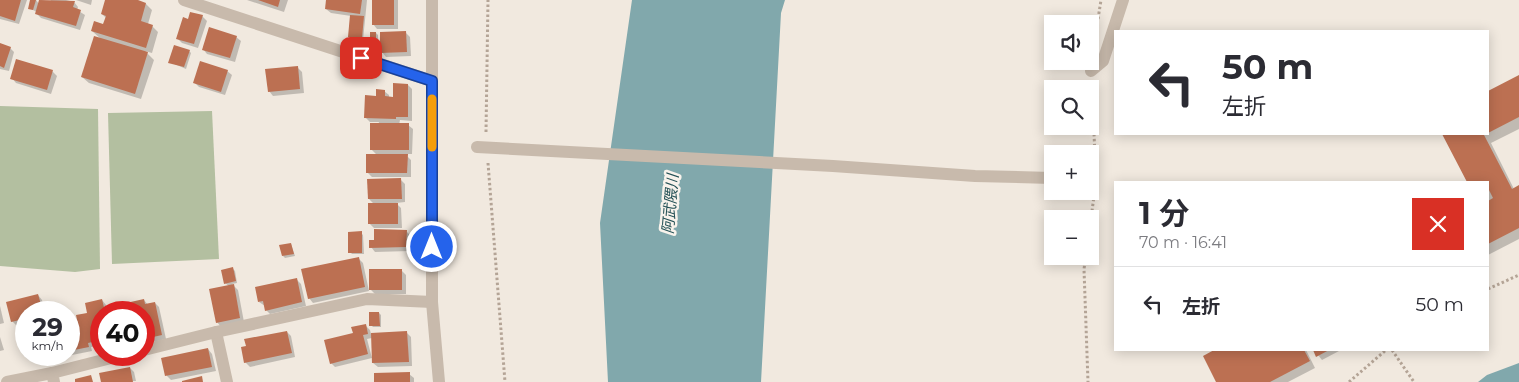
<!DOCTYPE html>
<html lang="ja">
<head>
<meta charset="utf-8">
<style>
	body { margin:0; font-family:Montserrat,"Noto Sans JP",sans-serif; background:#f2f2f3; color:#2b2b33; height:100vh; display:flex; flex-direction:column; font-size:19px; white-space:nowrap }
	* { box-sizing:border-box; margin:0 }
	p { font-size:16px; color:#7c7c81 }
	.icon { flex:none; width:28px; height:28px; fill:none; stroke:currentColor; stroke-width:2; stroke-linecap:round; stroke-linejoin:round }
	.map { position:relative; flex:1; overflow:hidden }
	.panel { position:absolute; left:1114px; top:181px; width:375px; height:170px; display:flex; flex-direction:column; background:#fff; border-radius:0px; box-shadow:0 2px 12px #0003 }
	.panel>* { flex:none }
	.banner { position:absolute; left:1114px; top:30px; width:375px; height:105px; border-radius:0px; box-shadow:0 2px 12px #0003; background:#fff; color:#2b2b33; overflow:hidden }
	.fabs { position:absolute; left:1044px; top:15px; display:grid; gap:10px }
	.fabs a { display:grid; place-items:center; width:55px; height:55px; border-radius:0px; background:#fff; box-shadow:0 2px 12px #0003; font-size:25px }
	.speed { position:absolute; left:15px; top:301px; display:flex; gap:10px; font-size:25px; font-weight:700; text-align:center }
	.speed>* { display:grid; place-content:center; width:65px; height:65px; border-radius:50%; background:#fff; box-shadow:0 2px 12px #0003; line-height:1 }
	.speed small { font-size:12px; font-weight:400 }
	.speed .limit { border:8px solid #d22; background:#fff; color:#111 }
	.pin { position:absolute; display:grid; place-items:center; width:42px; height:42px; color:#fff; margin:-21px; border-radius:10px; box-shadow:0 2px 8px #0006 }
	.me { position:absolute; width:55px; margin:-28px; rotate:0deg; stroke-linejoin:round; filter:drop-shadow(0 0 4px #0008) }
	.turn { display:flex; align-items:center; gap:18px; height:105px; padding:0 25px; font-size:22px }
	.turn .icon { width:65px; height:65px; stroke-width:2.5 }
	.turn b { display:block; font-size:35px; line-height:42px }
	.round { display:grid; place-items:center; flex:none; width:52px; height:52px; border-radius:0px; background:#f2f2f3 }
	.overview { display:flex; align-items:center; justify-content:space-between; height:85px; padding:0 25px }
	h1 { font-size:30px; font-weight:700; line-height:38px }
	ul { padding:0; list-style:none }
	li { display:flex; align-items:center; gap:15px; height:75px; padding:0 25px; border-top:1px solid #e1e1e2 }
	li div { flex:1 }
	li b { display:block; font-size:19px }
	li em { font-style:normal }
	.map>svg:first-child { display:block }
	.green { fill:#b3bfa0 }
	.water { fill:#81a8ac }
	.shadow { fill:#0003 }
	.building { fill:#bc7052 }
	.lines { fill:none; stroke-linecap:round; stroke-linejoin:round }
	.path { stroke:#b4a496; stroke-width:3; stroke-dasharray:2.5 2.5; stroke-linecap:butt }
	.minor { stroke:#c8baac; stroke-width:12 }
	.tertiary { stroke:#c8baac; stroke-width:12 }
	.pedestrian-bridge { stroke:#c8baac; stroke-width:12 }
	.route-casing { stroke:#184099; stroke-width:12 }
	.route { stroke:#2563eb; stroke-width:9 }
	.slow { stroke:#f59e0b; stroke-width:9 }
	.labels { text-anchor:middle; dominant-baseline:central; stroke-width:5; stroke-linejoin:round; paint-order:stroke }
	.water-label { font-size:15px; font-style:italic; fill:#235055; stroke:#f9f3ec }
</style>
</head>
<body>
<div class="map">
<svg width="1519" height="382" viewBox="0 0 1519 382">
	<rect width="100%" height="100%" fill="#f1e9df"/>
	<g class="green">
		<path d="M0 106 98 109 100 269 75 272 0 266Z"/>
		<path d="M212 111 219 259 112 264 108 113Z"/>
	</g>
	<g class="water">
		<path d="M632 0H785L781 13 761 382H608L600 223Z"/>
		<path d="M1519 363V382H1478L1487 375Z"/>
	</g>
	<g class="shadow">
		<path d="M0 0H27L19 24 0 19Z"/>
		<path d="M32 0H36L39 4 41 0 50 2 51 0H66L74 2 78 7 77 10 85 15 80 30 41 18 37 14V12L29 8Z"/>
		<path d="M76 0H92L91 5Z"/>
		<path d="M106 0H133L146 4 152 10 148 24 152 26 158 32 152 53 145 51 154 60 141 99 89 83 82 77 101 39 92 31 104 25 106 18 102 14Z"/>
		<path d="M247 0H288L284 12Z"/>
		<path d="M327 0H367L363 40 351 38 349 36 351 16 331 13 326 9Z"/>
		<path d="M373 0H398V29H377L373 24Z"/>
		<path d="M202 16 207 21 198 48 182 43 178 39Z"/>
		<path d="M405 32 410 37 411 56 386 57 382 52Z"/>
		<path d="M376 33 378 35V51H373L371 49Z"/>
		<path d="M236 37 241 41 235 62 207 54 203 49Z"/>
		<path d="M0 44 10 48 14 52 9 71 0 69Z"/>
		<path d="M189 51 191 53 186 69 170 62Z"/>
		<path d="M297 67 302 72 304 93 273 96 269 91Z"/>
		<path d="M52 71 57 76 51 94 16 83 12 78Z"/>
		<path d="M227 71 232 75 225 95 199 87 195 83Z"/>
		<path d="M1519 77V129L1491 143 1514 189 1519 186V239L1488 255V182H1468L1443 134H1488V93Z"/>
		<path d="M408 85 412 89V121L400 120 399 125H408L413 129 412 154H405L411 160V177H372L367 172 377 155 371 149 379 122H370L365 117 377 97 384 91 389 95V98H394Z"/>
		<path d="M399 178 405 184V202L396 203 401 208 402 228H374L369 223 374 204 369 199 399 179Z"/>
		<path d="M406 231 410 235V251L375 252 371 247Z"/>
		<path d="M361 233 363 235 364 254H352L350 252Z"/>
		<path d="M291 244 295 256 285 258 283 256Z"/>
		<path d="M358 258 363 263 369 291 313 303 309 298Z"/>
		<path d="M233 269 235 271 237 283 232 284 238 290 244 322 221 327 217 322 229 286 225 283Z"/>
		<path d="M402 271 406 275V294H375L371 290Z"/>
		<path d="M297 280 301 284 306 306 270 314 266 310 265 306 259 302Z"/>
		<path d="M38 295 42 300 45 312H26V332L23 328 22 324 17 326 12 321Z"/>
		<path d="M102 300 106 305 107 312H101V345L91 347 92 351 67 356 66 355H69V328L79 326Z"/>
		<path d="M144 300 148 305 155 303 159 307 166 339 144 344V312H111L110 308Z"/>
		<path d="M0 306 4 323 0 324Z"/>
		<path d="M379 313 381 315V327H373L371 325Z"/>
		<path d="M365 325 370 330 371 334 407 333 411 337 412 366 378 367 373 363 372 338 367 339 372 358 335 367 331 363 355 334Z"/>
		<path d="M287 332 291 336 295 357 250 367 245 362Z"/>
		<path d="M0 337 4 350 0 351Z"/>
		<path d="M208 349 212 354 216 371 171 380 167 376 163 359Z"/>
		<path d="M1217 350H1306L1315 368 1288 382H1218Z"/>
		<path d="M1314 350H1338L1339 351 1322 360Z"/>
		<path d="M130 368 134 372 136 381 102 382Z"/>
		<path d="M409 374 414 378V382H375Z"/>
	</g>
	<g class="building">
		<path d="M0 0H21L15 21 0 16Z"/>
		<path d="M30 0H36L33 10 28 9Z"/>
		<path d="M39 0 75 1 73 7 81 10 76 26 35 14Z"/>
		<path d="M105 0H138L146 3 141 21 153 25 146 48 91 31 94 21 103 24 106 16 101 14Z"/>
		<path d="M258 0H280L278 7Z"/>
		<path d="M326 0H362L360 14 325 9Z"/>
		<rect x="372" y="0" width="22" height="25"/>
		<path d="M190 12 203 15 194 44 176 39 183 17 188 19Z"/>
		<path d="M350 15 364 16 362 38 348 37Z"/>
		<path d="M209 27 237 36 230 58 202 50Z"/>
		<path d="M406 31 407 52 380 53V32Z"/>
		<rect x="370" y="32" width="6" height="18"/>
		<path d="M94 36 148 52 135 94 81 77Z"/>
		<path d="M0 43 11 47 4 68 0 66Z"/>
		<path d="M174 45 190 50 184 67 168 63Z"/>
		<path d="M16 59 53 70 47 90 10 79Z"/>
		<path d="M200 61 228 70 221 92 193 83Z"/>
		<path d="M298 66 300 89 268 92 265 69Z"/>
		<path d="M1519 75V117L1488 133V91Z"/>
		<path d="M393 83 408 84V117H396V119L364 118 365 95 376 96V89L385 90V96L393 97Z"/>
		<rect x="370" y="123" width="39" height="27"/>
		<path d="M1442 134H1487L1484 135 1512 189 1519 185V228L1488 244V201L1493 198 1489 190 1488 191V182H1467Z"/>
		<path d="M366 154H408L407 173H366Z"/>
		<path d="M401 178 402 199H368L367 179Z"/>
		<rect x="368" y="203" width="30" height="21"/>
		<path d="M374 229 407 230 406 247 369 248V240H374Z"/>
		<path d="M362 231V253H348V232Z"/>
		<path d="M291 243 294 254 282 256 279 245Z"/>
		<path d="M359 257 365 287 308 299 301 269Z"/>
		<path d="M233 267 236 281 224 284 221 270Z"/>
		<rect x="369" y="269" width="33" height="21"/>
		<path d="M297 278 302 302 265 311 263 301 258 302 255 287Z"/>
		<path d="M234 284 240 318 216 323 209 289Z"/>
		<path d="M38 294 43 312H26V328L22 329 20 320 11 322 6 302Z"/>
		<path d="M102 299 105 312H101V340L88 343 89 347 69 351V327L78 325 76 315 87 313 85 303Z"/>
		<path d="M144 299 145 304 155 302 162 335 144 339V312H110L108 307Z"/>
		<path d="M369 312H379L380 326H369Z"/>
		<path d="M366 324 368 334 363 335 368 354 330 364 324 340 353 333 351 327Z"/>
		<path d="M287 331 292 353 244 363 241 347 246 346 244 339Z"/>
		<path d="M407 331 409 362 372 363 371 333Z"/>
		<path d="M208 348 212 367 165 376 161 358Z"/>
		<path d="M1214 350H1304L1310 361 1270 382H1216L1203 356Z"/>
		<path d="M1313 350H1329L1316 357Z"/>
		<path d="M130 367 133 382H101L99 373Z"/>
		<path d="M410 372V382H374V373Z"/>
		<path d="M91 375 93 382H75V379Z"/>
		<path d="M202 376 203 382H182V381Z"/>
	</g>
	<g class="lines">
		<g class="path">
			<path d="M1098 19 1101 0"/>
			<path d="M486 132 488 0"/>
			<path d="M488 163 505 382"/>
			<path d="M1090 180 1096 181"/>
			<path d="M1090 226 1096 181 1092 85"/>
			<path d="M1086 256 1084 269 1088 382"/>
			<path d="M1488 289 1519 275"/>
			<path d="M1392 350 1414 382"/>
			<path d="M1349 382 1386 350"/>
		</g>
		<g class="minor">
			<path d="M184 0 432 81"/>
			<path d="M1091 71 1103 61 1123 0"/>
			<path d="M216 332 227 382"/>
			<path d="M144 350 216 332 367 299 432 302"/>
			<path d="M7 382 52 373"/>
			<path d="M54 382 52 373 123 355"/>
		</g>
		<path class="tertiary" d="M432 0V302L439 382"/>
		<path class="pedestrian-bridge" d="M477 147 833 166 975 176 1052 178"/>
	</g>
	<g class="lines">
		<defs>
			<path id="route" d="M361 58 432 81V247"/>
		</defs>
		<use href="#route" class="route-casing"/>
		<use href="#route" class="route"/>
		<path class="slow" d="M432 147V99"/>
	</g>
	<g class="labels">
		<g class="water-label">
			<text transform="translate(670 204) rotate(-85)">阿武隈川</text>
		</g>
	</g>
</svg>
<div class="fabs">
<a><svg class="icon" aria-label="sound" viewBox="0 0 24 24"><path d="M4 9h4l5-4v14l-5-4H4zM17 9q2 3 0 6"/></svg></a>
<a><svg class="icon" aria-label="search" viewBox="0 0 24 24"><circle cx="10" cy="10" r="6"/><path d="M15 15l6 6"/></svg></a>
<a>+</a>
<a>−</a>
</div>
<div class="speed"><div>29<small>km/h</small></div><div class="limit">40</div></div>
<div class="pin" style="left:361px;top:58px;background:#d93025"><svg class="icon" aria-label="arrive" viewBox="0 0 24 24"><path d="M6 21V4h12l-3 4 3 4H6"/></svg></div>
<svg class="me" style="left:432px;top:247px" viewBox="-20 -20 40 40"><circle r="17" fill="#2563eb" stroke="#fff" stroke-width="3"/><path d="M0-11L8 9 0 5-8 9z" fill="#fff"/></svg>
<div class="banner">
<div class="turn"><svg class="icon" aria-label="left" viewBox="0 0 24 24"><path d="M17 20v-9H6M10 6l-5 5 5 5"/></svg><div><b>50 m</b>左折</div></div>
</div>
<section class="panel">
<div class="overview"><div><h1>1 分</h1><p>70 m · 16:41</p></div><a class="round" style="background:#d93025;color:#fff"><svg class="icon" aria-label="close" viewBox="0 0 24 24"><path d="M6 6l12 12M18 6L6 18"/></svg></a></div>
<ul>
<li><svg class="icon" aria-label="left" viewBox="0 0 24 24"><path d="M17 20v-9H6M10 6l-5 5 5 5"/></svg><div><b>左折</b></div><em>50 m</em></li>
</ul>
</section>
</div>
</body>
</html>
